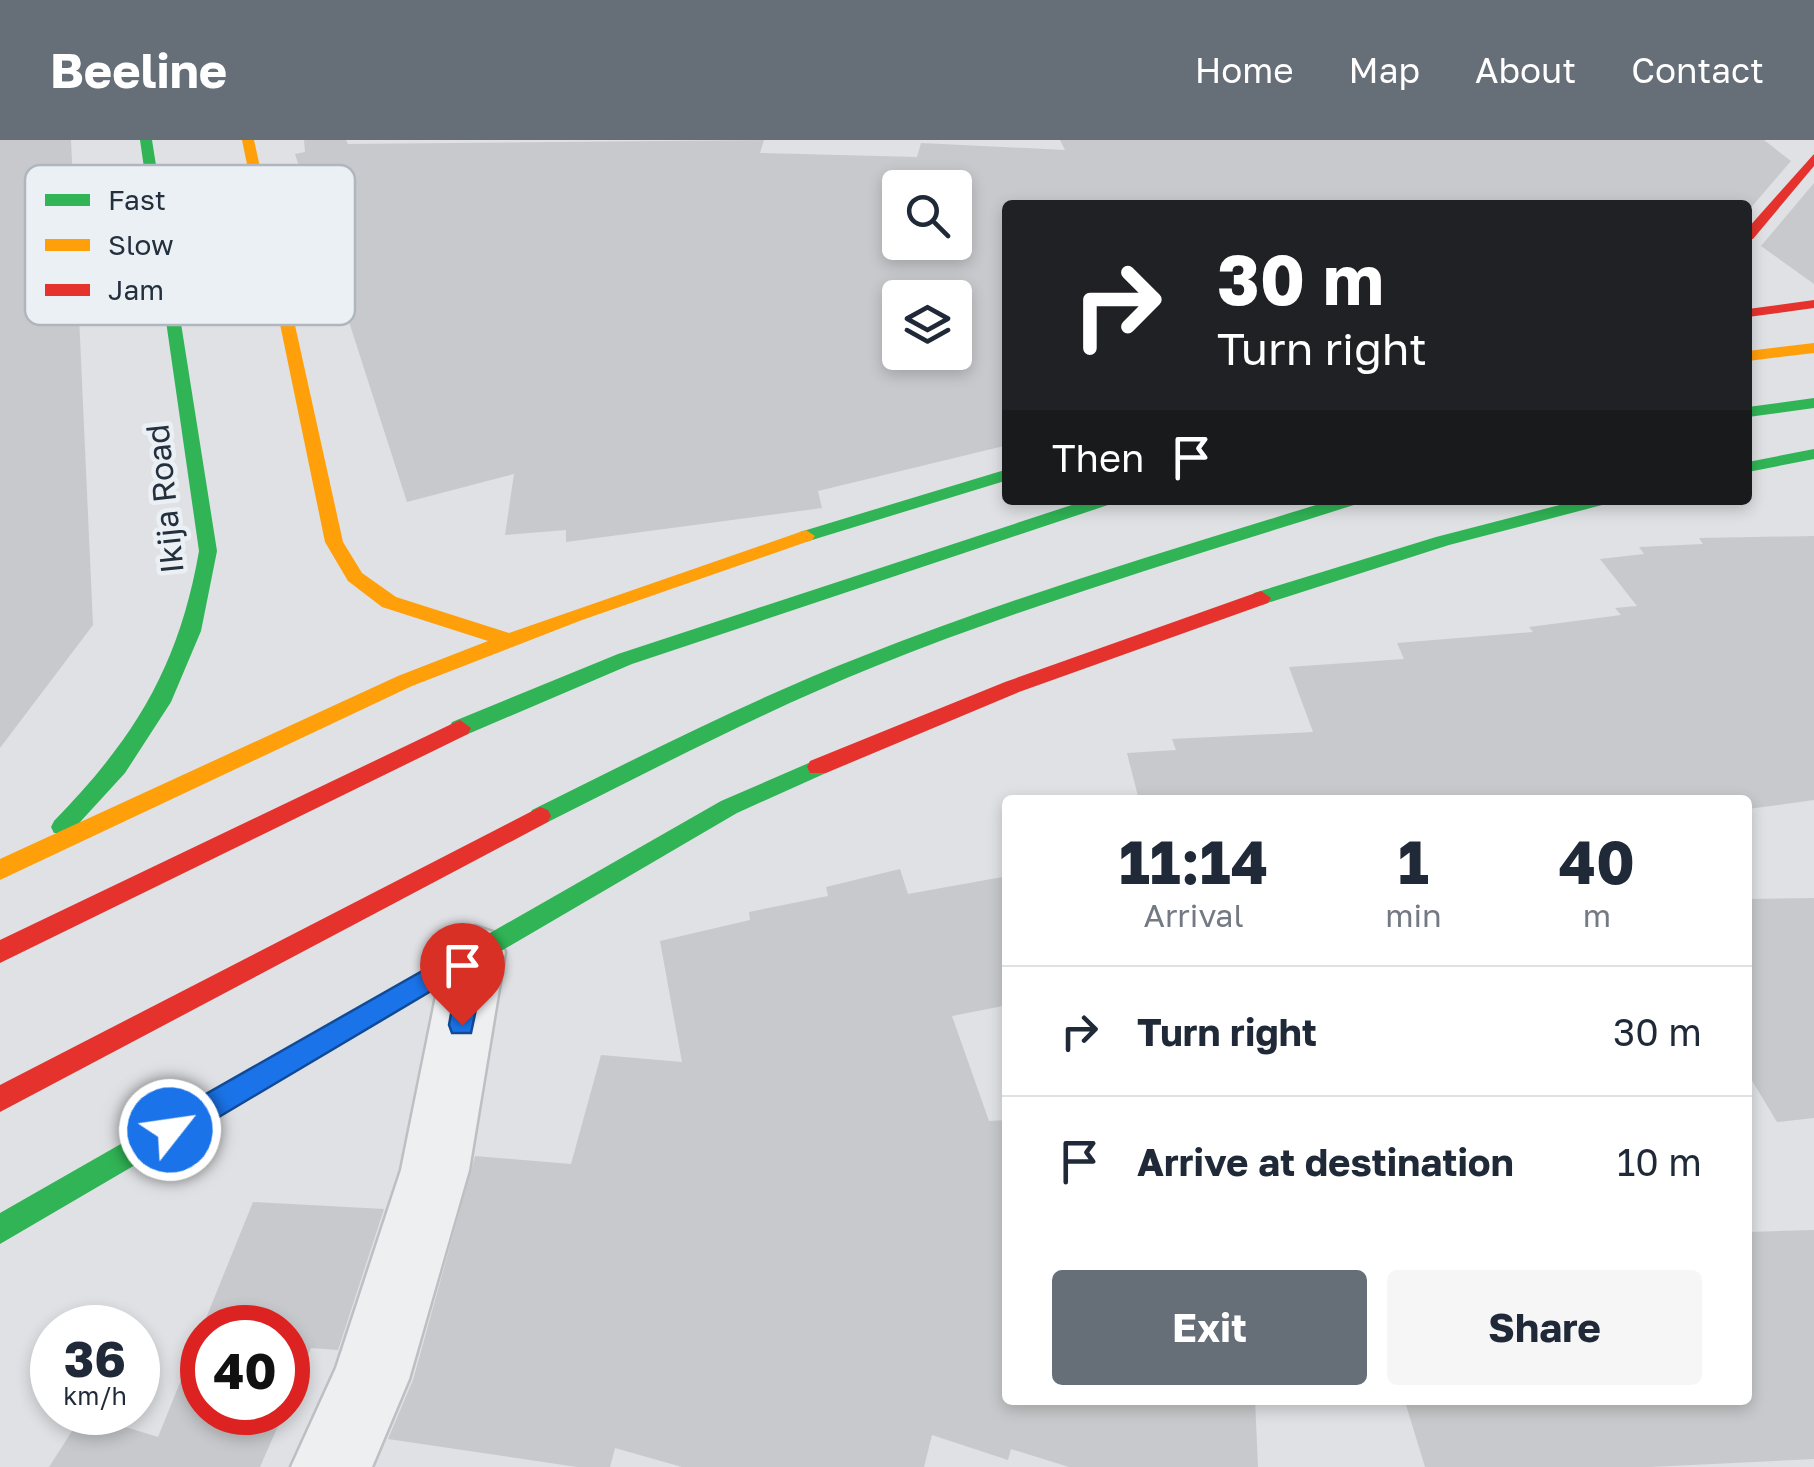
<!DOCTYPE html>
<html lang="en">
<head>
<meta charset="utf-8">
<style>
	body { margin:0; font-family:"Golos Text",sans-serif; background:#f6f6f7; color:#1f2937; height:100vh; display:flex; flex-direction:column; font-size:38px; white-space:nowrap }
	* { box-sizing:border-box; margin:0 }
	p { font-size:32px; color:#747a83 }
	.icon { flex:none; width:55px; height:55px; fill:none; stroke:currentColor; stroke-width:2; stroke-linecap:round; stroke-linejoin:round }
	.map { position:relative; flex:1; overflow:hidden }
	.drawer { position:absolute; left:1002px; top:655px; width:750px; height:610px; display:flex; flex-direction:column; background:#fff; border-radius:10px; box-shadow:0 5px 15px #0003 }
	.drawer>* { flex:none }
	.hud { position:absolute; left:1002px; top:60px; width:750px; height:305px; border-radius:10px; box-shadow:0 5px 15px #0003; background:#202124; color:#fff; overflow:hidden }
	.controls { position:absolute; left:882px; top:30px; display:grid; gap:20px }
	.controls a { display:grid; place-items:center; width:90px; height:90px; border-radius:10px; background:#fff; box-shadow:0 5px 15px #0003; font-size:50px }
	.speed { position:absolute; left:30px; top:1165px; display:flex; gap:20px; font-size:50px; font-weight:700; text-align:center }
	.speed>* { display:grid; place-content:center; width:130px; height:130px; border-radius:50%; background:#fff; box-shadow:0 5px 15px #0003; line-height:1 }
	.speed small { font-size:25px; font-weight:400 }
	.speed .limit { border:15px solid #d22; background:#fff; color:#111 }
	.pin { position:absolute; display:grid; place-items:center; width:85px; height:85px; color:#fff; margin:-102px -42px; border-radius:50% 50% 50% 0; rotate:-45deg; box-shadow:0 0 10px #0007 }
	.pin .icon { rotate:45deg }
	.me { position:absolute; width:110px; margin:-55px; rotate:60deg; stroke-linejoin:round; filter:drop-shadow(0 0 8px #0008) }
	.turn { display:flex; align-items:center; gap:35px; height:210px; padding:0 50px; font-size:45px }
	.turn .icon { width:130px; height:130px; stroke-width:2.5 }
	.turn b { display:block; font-size:70px; line-height:85px }
	.then { display:flex; align-items:center; height:95px; padding:0 50px; background:#0003; gap:20px; font-size:38px }
	.eta { display:flex; justify-content:space-evenly; align-items:center; height:170px; text-align:center }
	.eta b { font-size:60px; font-weight:700; line-height:70px }
	.cta { display:flex; gap:20px; margin-top:auto; padding:20px 50px }
	.cta a { flex:1; height:115px; border-radius:10px; background:#666e78; color:#fff; font-size:40px; font-weight:700; line-height:115px; text-align:center }
	.cta a+a { background:#f6f6f7; color:#1f2937 }
	ul { padding:0; list-style:none }
	li { display:flex; align-items:center; gap:30px; height:130px; padding:0 50px; border-top:2px solid #e0e1e3 }
	li div { flex:1 }
	li b { display:block; font-size:38px }
	li em { font-style:normal }
	header { display:flex; align-items:center; gap:60px; box-sizing:border-box; height:140px; padding:0 50px; background:#666e78; color:#fff }
	header strong { font-size:48px }
	nav { display:flex; gap:55px; margin-inline-start:auto; font-size:35px }
	.map>svg:first-child { display:block }
	.building { fill:#c7c9cc; fill-rule:evenodd }
	.lines { fill:none; stroke-linecap:round; stroke-linejoin:round }
	.street-casing { stroke:#bdbfc2; stroke-width:5 }
	.street { fill:#edeff1; fill-rule:evenodd }
	.fast { fill:#30b455; fill-rule:evenodd }
	.slow { fill:#ff9f0a; fill-rule:evenodd }
	.jam { fill:#e5322d; fill-rule:evenodd }
	.route { fill:#1a73e8; stroke:#114b97; stroke-width:2.5 }
	.labels { text-anchor:middle; dominant-baseline:central; stroke-width:9; stroke-linejoin:round; paint-order:stroke }
	.street-label { font-size:32px; fill:#25303e; stroke:#ebf0f5 }
	.key { fill:#ebf0f5; stroke:#b0b6be; stroke-width:2.5 }
	.key-label { font-size:28px; fill:#25303e }
</style>
</head>
<body>
<header>
<strong>Beeline</strong>
<nav><a>Home</a><a>Map</a><a>About</a><a>Contact</a></nav>
</header>
<div class="map">
<svg width="1814" height="1327" viewBox="0 0 1814 1327">
	<rect width="100%" height="100%" fill="#dfe1e4"/>
	<g class="building">
		<path d="M0 0H71L93 485 0 608Z"/>
		<path d="M304 0H346L348 4 764 0 760 13 917 17 921 3 1065 10 1060 0H1764L1791 21 1748 71V65H1008V305L818 351 822 368 566 402V390L505 395 514 334 407 362 295 14 305 12ZM900 48H955V102H900ZM900 158H955V212H900Z"/>
		<path d="M1814 43V144L1761 106Z"/>
		<path d="M1814 396V660L1748 669V660H1139L1127 613 1176 610 1172 599 1313 592 1289 527 1404 519 1397 503 1533 492 1529 487 1621 475 1615 468 1637 466 1600 419 1644 414 1639 407 1703 404 1699 398Z"/>
		<path d="M900 729 908 754 1008 736V865L952 876 989 981 1008 980V1260H1255L1258 1327H1069L1011 1309 1008 1320 932 1295 924 1327H682L615 1308 610 1327H577L388 1299 413 1240 475 1016 571 1024 601 915 682 922 660 801 750 780 749 772 828 756 826 747Z"/>
		<path d="M1814 758V978L1777 982 1748 934V759Z"/>
		<path d="M253 1062 384 1069 338 1210 311 1208 288 1263V1188H202V1272H284L260 1327H49L83 1274 158 1297Z"/>
		<path d="M1814 1090V1319L1650 1327H1425L1406 1265 1471 1260H1748V1092Z"/>
	</g>
	<g class="lines">
		<defs>
			<path id="street" d="M475 786 496 793 505 812 469 1030 409 1239 372 1327H291L336 1228 401 1030 445 812 454 793Z"/>
		</defs>
		<use href="#street" class="street-casing"/>
		<use href="#street" class="street"/>
		<g class="fast">
			<path d="M140 0H152L217 411 201 491 171 562 125 633 70 693H54L51 687 54 681C135 598 179 526 199 411Z"/>
			<path d="M1814 258V268L1748 277V267Z"/>
			<path d="M1814 309V319L1748 332V322Z"/>
			<path d="M1008 329V340L812 400 806 402 797 396 800 392Z"/>
			<path d="M1087 360H1114L1111 364 632 524 468 594 460 596 449 588 452 582 618 514Z"/>
			<path d="M1332 360H1360L1357 364C1196 415 1033 463 876 526 764 571 656 628 548 682H532L529 676 532 670C641 616 750 560 863 516 1016 455 1175 409 1332 360Z"/>
			<path d="M1579 360H1609L1606 364 1449 405 1261 465 1251 458 1254 453 1436 397Z"/>
			<path d="M818 619 829 627 826 633 737 673 0 1104V1073L721 661Z"/>
		</g>
		<g class="slow">
			<path d="M242 0H254L343 402 362 433 396 457 509 493 800 392 806 390 815 396 812 400 582 480 412 546 0 740V719L398 536 488 501 382 467 348 441 325 402Z"/>
			<path d="M1814 203V213L1748 221V211Z"/>
		</g>
		<g class="jam">
			<path d="M1814 14V26L1753 99 1748 100V88Z"/>
			<path d="M1814 160V168L1748 177V169Z"/>
			<path d="M1261 451 1271 458 1268 463 1019 552 826 633H810L807 627 810 621 1005 542Z"/>
			<path d="M460 580 471 588 468 594 0 823V800Z"/>
			<path d="M540 667 548 670 551 676 548 682 0 972V945Z"/>
		</g>
	</g>
	<path class="route" d="M475 801 488 812 471 893H452L449 885 458 835 180 1000 170 1003 160 1000 156 990 160 980Z"/>
	<g class="labels">
		<g class="street-label">
			<text transform="translate(164 359) rotate(-96)">Ikija Road</text>
		</g>
	</g>
	<rect x="25" y="25" width="330" height="160" rx="15" class="key"/>
	<rect x="45" y="54" width="45" height="12" fill="#30b455"/>
	<rect x="45" y="99" width="45" height="12" fill="#ff9f0a"/>
	<rect x="45" y="144" width="45" height="12" fill="#e5322d"/>
	<g class="key-label">
		<text x="108" y="70">Fast</text>
		<text x="108" y="115">Slow</text>
		<text x="108" y="160">Jam</text>
	</g>
</svg>
<div class="controls">
<a><svg class="icon" aria-label="search" viewBox="0 0 24 24"><circle cx="10" cy="10" r="6"/><path d="M15 15l6 6"/></svg></a>
<a><svg class="icon" aria-label="layers" viewBox="0 0 24 24"><path d="M12 4l9 5-9 5-9-5zM3 14l9 5 9-5"/></svg></a>
</div>
<div class="speed"><div>36<small>km/h</small></div><div class="limit">40</div></div>
<div class="pin" style="left:462px;top:885px;background:#d93025"><svg class="icon" aria-label="arrive" viewBox="0 0 24 24"><path d="M6 21V4h12l-3 4 3 4H6"/></svg></div>
<svg class="me" style="left:170px;top:990px" viewBox="-20 -20 40 40"><circle r="17" fill="#1a73e8" stroke="#fff" stroke-width="3"/><path d="M0-11L8 9 0 5-8 9z" fill="#fff"/></svg>
<div class="hud">
<div class="turn"><svg class="icon" aria-label="right" viewBox="0 0 24 24"><path d="M7 20v-9h11M14 6l5 5-5 5"/></svg><div><b>30 m</b>Turn right</div></div>
<div class="then">Then<svg class="icon" aria-label="arrive" viewBox="0 0 24 24"><path d="M6 21V4h12l-3 4 3 4H6"/></svg></div>
</div>
<section class="drawer">
<div class="eta">
<div><b>11:14</b><p>Arrival</p></div>
<div><b>1</b><p>min</p></div>
<div><b>40</b><p>m</p></div>
</div>
<ul>
<li><svg class="icon" aria-label="right" viewBox="0 0 24 24"><path d="M7 20v-9h11M14 6l5 5-5 5"/></svg><div><b>Turn right</b></div><em>30 m</em></li>
<li><svg class="icon" aria-label="arrive" viewBox="0 0 24 24"><path d="M6 21V4h12l-3 4 3 4H6"/></svg><div><b>Arrive at destination</b></div><em>10 m</em></li>
</ul>
<div class="cta"><a>Exit</a><a>Share</a></div>
</section>
</div>
</body>
</html>
